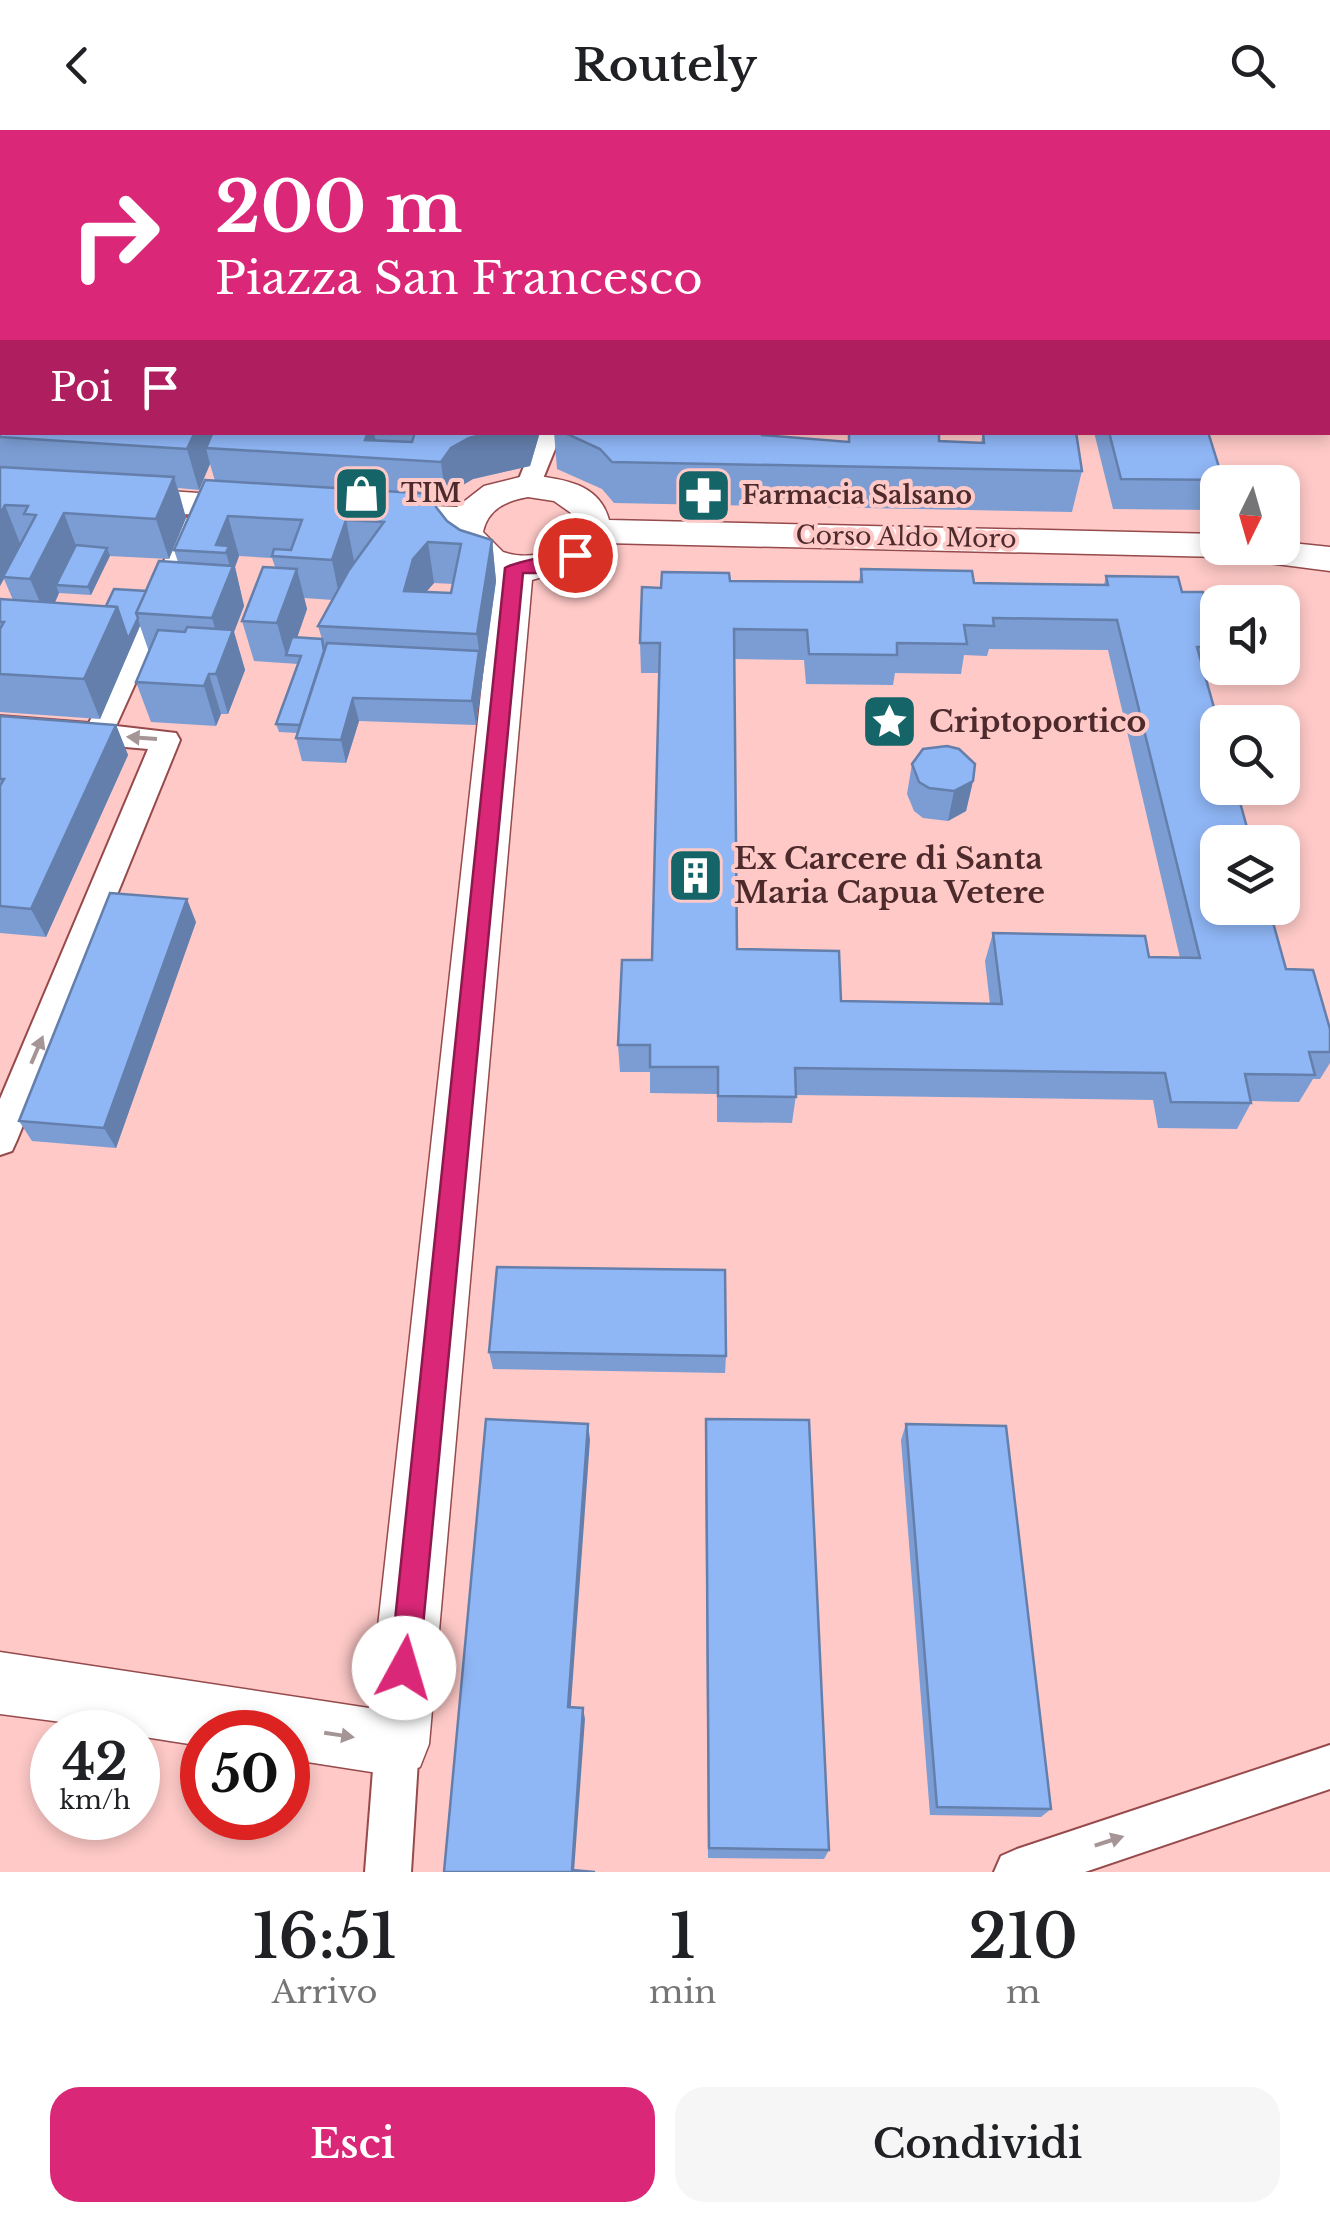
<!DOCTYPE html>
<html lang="it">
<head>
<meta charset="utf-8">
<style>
	body { margin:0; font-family:"Libre Baskerville",serif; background:#f6f6f6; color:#202124; height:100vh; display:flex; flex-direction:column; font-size:38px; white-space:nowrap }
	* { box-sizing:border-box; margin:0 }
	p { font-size:32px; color:#757577 }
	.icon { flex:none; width:55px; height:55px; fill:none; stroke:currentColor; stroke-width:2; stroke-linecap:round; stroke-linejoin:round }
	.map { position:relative; height:1742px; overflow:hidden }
	.sheet { display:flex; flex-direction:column; background:#fff; flex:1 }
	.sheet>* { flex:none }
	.banner { position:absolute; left:0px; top:0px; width:1330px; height:305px; box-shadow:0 5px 15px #0003; background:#db2777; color:#fff; overflow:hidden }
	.needle { width:65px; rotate:185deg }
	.tools { position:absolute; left:1200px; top:335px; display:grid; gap:20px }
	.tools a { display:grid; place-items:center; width:100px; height:100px; border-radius:20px; background:#fff; box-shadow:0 5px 15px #0003; font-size:50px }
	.speed { position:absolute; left:30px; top:1580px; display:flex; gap:20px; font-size:50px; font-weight:700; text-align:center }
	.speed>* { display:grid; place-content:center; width:130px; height:130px; border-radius:50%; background:#fff; box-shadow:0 5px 15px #0003; line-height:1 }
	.speed small { font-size:25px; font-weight:400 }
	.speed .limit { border:15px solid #d22; background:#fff; color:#111 }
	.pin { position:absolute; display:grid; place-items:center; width:85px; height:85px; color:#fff; margin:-42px; border:5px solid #fff; border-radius:50%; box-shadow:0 2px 10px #0007 }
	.me { position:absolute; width:110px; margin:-55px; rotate:6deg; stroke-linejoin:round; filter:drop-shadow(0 0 8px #0008) }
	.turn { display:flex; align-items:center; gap:35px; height:210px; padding:0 50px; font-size:45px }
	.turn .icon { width:130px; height:130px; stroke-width:2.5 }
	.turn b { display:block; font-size:70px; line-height:85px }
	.then { display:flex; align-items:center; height:95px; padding:0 50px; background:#0003; gap:20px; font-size:38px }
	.eta { display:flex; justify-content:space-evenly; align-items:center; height:170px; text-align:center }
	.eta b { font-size:60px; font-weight:600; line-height:70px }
	.cta { display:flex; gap:20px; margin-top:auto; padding:20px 50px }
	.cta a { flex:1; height:115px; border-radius:30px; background:#db2777; color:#fff; font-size:40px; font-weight:600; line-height:115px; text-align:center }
	.cta a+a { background:#f6f6f6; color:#202124 }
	header { display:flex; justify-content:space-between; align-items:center; height:130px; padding:0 50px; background:#fff; font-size:45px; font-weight:600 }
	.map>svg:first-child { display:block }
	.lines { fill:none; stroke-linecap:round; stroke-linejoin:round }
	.street-casing { stroke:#964a4c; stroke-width:4 }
	.secondary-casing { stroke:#964a4c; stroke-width:3 }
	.street { fill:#fff; fill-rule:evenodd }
	.secondary { fill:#fff; fill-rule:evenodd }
	.wall { fill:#7b9dd3; fill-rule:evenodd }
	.shaded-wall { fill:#647fac }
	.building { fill:#8fb6f5; stroke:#647fac; stroke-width:2.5; fill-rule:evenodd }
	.oneway { fill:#a69596 }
	.route { fill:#db2777; stroke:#8e194d; stroke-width:2.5 }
	.labels { text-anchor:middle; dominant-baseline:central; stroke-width:8; stroke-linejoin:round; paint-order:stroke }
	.far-poi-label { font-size:25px; font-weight:bold; fill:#4d2b2c; stroke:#fec9c7; text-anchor:start }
	.far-street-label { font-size:25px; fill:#4d2b2c; stroke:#fec9c7 }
	.poi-label { font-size:30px; font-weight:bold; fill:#4d2b2c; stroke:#fec9c7; text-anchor:start }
</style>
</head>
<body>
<header><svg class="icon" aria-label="back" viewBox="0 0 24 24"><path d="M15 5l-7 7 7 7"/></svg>Routely<svg class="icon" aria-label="search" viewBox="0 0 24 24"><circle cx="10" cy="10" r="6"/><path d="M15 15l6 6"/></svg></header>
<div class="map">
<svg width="1330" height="1742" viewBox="0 0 1330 1742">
	<rect width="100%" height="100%" fill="#fec9c7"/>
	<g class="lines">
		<defs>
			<g id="street">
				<path d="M1328 10 1330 11V25L1328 24Z"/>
				<path d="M538 302H562L540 356 528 364 516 356Z"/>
				<path d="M196 382 209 390 116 596 176 603 180 610 17 1010 12 1021 0 1025V969L148 619 0 606V586L89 593 183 390Z"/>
				<path d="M397 1592 412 1599 419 1614 411 1742H365L375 1614 382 1599Z"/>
				<path d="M1330 1615V1659L1085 1742H994L1001 1726 1017 1719Z"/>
			</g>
			<g id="secondary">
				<path d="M528 345C561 349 599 352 609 390L1218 404V418H1282V412L1330 417V441L1221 427 604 413 580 436 532 450 429 1614 420 1637 397 1646 288 1629V1602H202V1616L138 1606V1602L0 1584V1522L369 1578 494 445C470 437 454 424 446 400L367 393 362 385 367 377 380 374 457 377 484 356ZM528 367 554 371 571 383 575 400C558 423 530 431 503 422L483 402C488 379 506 371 528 367Z"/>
				<path d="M0 350 258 367 271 370 276 378 271 386 258 389 0 372Z"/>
			</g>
		</defs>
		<use href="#street" class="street-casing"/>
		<use href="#secondary" class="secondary-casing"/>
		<use href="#street" class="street"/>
		<use href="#secondary" class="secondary"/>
	</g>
	<g class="wall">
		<path d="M0 0H652V2H2V64L0 67Z"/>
		<path d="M1121 0H1178L1179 2H1122Z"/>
		<rect x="1328" y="43" width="2" height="74"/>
		<path d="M0 100 2 101V204H0Z"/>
		<path d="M1328 126 1330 133V263H1328Z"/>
		<path d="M0 227 2 232V302H540L530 336 473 349 456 359 446 372H434L436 377 447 391 460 400 492 410 496 451 476 595 359 591 346 633 302 631 296 608 297 603 279 602 276 594 298 534 254 531 242 491 275 437 272 428 239 426 235 437 244 476 234 502 245 540 228 584H221L216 596 151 592 136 552 149 522 140 496 100 589 0 582V469L13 470 4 449 0 456ZM210 334 215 351 174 420 178 432 146 461 106 476 55 473 59 463 91 465 109 426 169 429 186 388 178 358 199 360ZM434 453 453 454 451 463 426 462ZM304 468 333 470 318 496 322 509 297 508 307 479Z"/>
		<path d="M554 302H762V305L848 312 849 302 939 311 981 313 983 302 1082 341 1072 382 614 373 602 359 557 339Z"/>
		<path d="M1094 302H1208L1223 350 1222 352H1218V367L1213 380 1113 379Z"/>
		<path d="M861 439 974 453 1104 455 1106 446 1182 462 1218 511V521L1208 547H1205L1286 839 1330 899V933L1320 949H1313L1299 972 1251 971V973L1237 999 1158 998 1153 970 796 965 792 993 717 992V964L650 963V942H620L618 915 652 830 660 543H641L640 513 661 458 730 451 859 452ZM989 519 1108 520 1180 828 1149 827 993 803 985 831 990 874 841 871 737 819 734 529 804 530 806 554 893 555 895 543 961 544 964 525 987 526Z"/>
		<path d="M0 586 116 595 128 625 46 807 0 803Z"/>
		<path d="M912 634 973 651 966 681 948 691 923 688 914 681 907 664Z"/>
		<path d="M196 792 116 1018 32 1011 19 991Z"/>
		<path d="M489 1222 726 1226 725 1243 493 1239Z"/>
		<path d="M706 1289 829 1720 824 1729 708 1728 705 1309Z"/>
		<path d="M906 1294 1051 1679 1041 1687 930 1685 901 1310Z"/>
	</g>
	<g class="shaded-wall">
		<path d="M0 0 3 2 2 64 0 67Z"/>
		<path d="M195 302H225L206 318 210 334 199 360 187 319Z"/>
		<path d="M368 302H374L379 328 365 310Z"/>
		<path d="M494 302H540L530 336 473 349 456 359 446 372 441 332 451 318 469 308Z"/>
		<path d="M174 347 186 388 169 429 156 389Z"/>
		<path d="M5 375 21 416 0 456V384Z"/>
		<path d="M64 383 79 424 56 455 59 463 47 489 30 449Z"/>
		<path d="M228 386 239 426 235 437 244 476 234 502 245 540 228 584 216 544 223 525 212 488 231 440 226 423 216 415Z"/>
		<path d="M346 390 354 431 340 470 332 430Z"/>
		<path d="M492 410 496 451 476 595 472 571 479 521 477 504Z"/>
		<path d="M428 412 434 453 420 469 411 501 404 461 413 429Z"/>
		<path d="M107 418 110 426 91 465 88 457Z"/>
		<path d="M297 439 307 479 291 525H286L277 493Z"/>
		<path d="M117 477 138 488 140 496 100 589 84 549Z"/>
		<path d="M209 544 221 584 216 596 204 556Z"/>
		<path d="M353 568 359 591 346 633 341 610Z"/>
		<path d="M116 595 128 625 46 807 31 779Z"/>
		<path d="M973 651 966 681 948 691 954 661Z"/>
		<path d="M187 769 196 792 116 1018 104 998Z"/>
		<path d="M588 1294 590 1310 570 1588 568 1577Z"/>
		<path d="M583 1578 585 1589 574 1742H572Z"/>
	</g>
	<g class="building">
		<path d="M121 0H179L178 2H119Z"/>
		<path d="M218 0H259L258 2H216Z"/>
		<path d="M324 0H356L355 2H323Z"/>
		<path d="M455 0H647L646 2 580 1V2H453Z"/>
		<path d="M659 0H739L772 2H658Z"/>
		<path d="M883 0H928L929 2H883Z"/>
		<path d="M1136 0H1178L1179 2H1137Z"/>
		<rect x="1328" y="43" width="2" height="44"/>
		<path d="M0 100 2 101V153L0 152Z"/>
		<path d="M1328 126 1330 133V232H1328Z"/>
		<path d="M0 178 2 180V196L0 195Z"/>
		<path d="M2 231V302H195L187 319 0 307V235Z"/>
		<path d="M213 302H368L365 310 412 312 415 302H494L469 308 451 318 441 332 206 318Z"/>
		<path d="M563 302H762V305L849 312V302H939V311L984 313 983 302H1076L1082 341 612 332 600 319Z"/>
		<path d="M1109 302H1208L1223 350 1121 349Z"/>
		<path d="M0 337 174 347 156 389 64 383 30 449 3 447 36 385 24 384 28 376 5 375 0 384Z"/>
		<path d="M205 350 432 364 436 377 447 391 460 400 492 410 477 504 318 496 349 440 384 392 346 390 332 430 272 426 274 419 291 420 302 390 228 386 216 415 229 416 226 423 174 420ZM428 412 461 414 451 463 404 461 413 429Z"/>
		<path d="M76 415 107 418 88 457 56 455Z"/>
		<path d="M159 431 233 436 212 488 136 483Z"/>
		<path d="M263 437 297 439 277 493 242 491Z"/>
		<path d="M861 439 972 441 974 453 1108 455 1106 446 1178 447 1182 462H1203L1218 511V517H1197L1218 592V658H1236L1251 712H1218V778H1269L1286 839 1313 840 1330 899V922H1309L1315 945 1245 944 1251 973 1171 972 1165 943 795 938 796 967 718 966V937H650V915H618L622 830H652L660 513H640L642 457 661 458 662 442 729 443 730 451 862 452ZM993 488 1117 490 1200 828 1149 827 1145 806 993 803 1002 874 841 871 839 821 737 819 734 499 807 500 809 524 897 525V513L967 514 964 495 994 496Z"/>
		<path d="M114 459 146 461 136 483 138 488 128 509 117 477 106 476Z"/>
		<path d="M0 469 117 477 84 549 0 544V499L4 492H0Z"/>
		<path d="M187 497 233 500 216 544H209L204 556 136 552 158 500 185 502Z"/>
		<path d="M292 507 322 509 324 521 300 595 276 594 301 526 286 525Z"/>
		<path d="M327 513 479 521 472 571 353 568 341 610 296 608Z"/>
		<path d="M0 586 116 595 31 779 0 776V656L4 649H0Z"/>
		<path d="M947 616 959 619 975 634 973 651 954 661 929 658 919 652 912 634 923 619Z"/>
		<path d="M110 763 187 769 104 998 19 991Z"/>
		<path d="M497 1137 725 1140 726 1226 489 1222Z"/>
		<path d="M486 1289 588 1294 568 1577 583 1578 572 1740 595 1742H444Z"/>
		<path d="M706 1289 809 1290 829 1720 709 1718Z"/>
		<path d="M906 1294 1006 1296 1051 1679 937 1677Z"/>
	</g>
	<defs><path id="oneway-solid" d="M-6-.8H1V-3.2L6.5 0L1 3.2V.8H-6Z" transform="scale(2.5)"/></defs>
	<g class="oneway">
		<use href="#oneway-solid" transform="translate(142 608) rotate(-176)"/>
		<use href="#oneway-solid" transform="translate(37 920) rotate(-67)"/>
		<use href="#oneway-solid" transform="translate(339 1605) rotate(9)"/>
		<use href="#oneway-solid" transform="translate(1109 1711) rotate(-18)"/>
	</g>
	<path class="route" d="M575 419 581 421V429L536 443H523L419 1538 415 1549 404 1553 394 1549 390 1538 505 438C513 432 560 424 575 419Z"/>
	<defs>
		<symbol id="shop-square" viewBox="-11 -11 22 22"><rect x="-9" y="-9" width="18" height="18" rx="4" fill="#156568" stroke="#fec9c7"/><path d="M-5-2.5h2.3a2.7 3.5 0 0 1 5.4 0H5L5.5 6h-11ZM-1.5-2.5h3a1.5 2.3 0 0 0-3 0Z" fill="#fff"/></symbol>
		<symbol id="pharmacy-square" viewBox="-11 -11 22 22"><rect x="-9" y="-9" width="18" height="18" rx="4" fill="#156568" stroke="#fec9c7"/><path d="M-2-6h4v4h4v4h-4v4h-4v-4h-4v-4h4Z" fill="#fff"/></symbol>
		<symbol id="sight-square" viewBox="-11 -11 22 22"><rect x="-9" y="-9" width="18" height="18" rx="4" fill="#156568" stroke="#fec9c7"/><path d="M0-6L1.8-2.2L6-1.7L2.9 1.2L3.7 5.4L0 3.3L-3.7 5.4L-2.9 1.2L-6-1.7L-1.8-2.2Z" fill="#fff"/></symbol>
		<symbol id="building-square" viewBox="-11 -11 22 22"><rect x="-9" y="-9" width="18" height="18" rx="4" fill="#156568" stroke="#fec9c7"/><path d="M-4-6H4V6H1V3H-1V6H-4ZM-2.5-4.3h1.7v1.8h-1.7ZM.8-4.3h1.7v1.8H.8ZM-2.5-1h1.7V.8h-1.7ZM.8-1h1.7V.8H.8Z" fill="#fff"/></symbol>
	</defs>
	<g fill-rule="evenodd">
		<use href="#shop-square" x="330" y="332" width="63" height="63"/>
		<use href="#pharmacy-square" x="672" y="334" width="63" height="63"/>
		<use href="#sight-square" x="858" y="560" width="63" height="63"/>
		<use href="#building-square" x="664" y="714" width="63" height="63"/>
	</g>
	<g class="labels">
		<g class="far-poi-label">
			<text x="401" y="363">TIM</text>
			<text x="742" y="365">Farmacia Salsano</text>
		</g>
		<g class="far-street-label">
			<text transform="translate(906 407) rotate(1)">Corso Aldo Moro</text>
		</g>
		<g class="poi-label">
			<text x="929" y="591">Criptoportico</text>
			<text x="734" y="728">Ex Carcere di Santa<tspan x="734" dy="34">Maria Capua Vetere</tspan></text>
		</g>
	</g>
</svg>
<div class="tools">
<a><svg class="needle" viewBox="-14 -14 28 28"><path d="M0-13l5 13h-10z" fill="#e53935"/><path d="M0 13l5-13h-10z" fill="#757577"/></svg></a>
<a><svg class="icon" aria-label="sound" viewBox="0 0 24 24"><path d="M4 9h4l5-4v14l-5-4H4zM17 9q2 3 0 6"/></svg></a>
<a><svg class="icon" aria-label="search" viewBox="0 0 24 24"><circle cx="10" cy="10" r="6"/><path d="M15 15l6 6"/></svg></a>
<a><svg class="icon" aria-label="layers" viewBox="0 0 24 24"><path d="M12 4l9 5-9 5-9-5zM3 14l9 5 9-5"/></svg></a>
</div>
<div class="speed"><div>42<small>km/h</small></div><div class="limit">50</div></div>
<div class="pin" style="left:575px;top:425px;background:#d93025"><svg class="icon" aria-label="arrive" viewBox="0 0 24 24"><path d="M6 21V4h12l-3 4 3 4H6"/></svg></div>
<svg class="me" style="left:404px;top:1538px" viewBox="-20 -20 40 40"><circle r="19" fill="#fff"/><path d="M0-13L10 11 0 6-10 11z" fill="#db2777"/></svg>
<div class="banner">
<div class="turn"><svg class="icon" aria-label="right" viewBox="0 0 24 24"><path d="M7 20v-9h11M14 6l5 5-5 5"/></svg><div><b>200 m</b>Piazza San Francesco</div></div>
<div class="then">Poi<svg class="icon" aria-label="arrive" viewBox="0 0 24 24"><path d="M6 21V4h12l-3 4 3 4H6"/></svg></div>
</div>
</div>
<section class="sheet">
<div class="eta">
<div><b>16:51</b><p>Arrivo</p></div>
<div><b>1</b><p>min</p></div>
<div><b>210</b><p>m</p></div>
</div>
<div class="cta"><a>Esci</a><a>Condividi</a></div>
</section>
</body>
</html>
